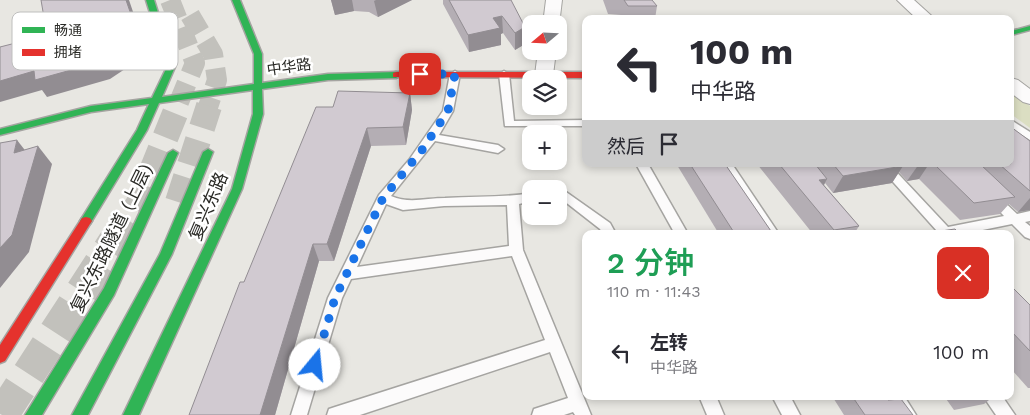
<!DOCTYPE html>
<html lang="zh">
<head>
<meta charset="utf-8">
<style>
	body { margin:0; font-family:"Work Sans","Noto Sans SC",sans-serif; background:#f2f2f3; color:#2b2b33; height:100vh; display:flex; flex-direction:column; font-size:19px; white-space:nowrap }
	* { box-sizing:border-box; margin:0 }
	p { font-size:16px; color:#7c7c81 }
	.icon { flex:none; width:28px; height:28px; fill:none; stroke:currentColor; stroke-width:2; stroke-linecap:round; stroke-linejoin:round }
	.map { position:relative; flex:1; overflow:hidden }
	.drawer { position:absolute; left:582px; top:230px; width:432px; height:170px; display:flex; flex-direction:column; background:#fff; border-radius:10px; box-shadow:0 2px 8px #0003 }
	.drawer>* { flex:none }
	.top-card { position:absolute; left:582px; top:15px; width:432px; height:152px; border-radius:10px; box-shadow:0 2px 8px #0003; background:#fff; color:#2b2b33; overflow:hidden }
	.needle { width:32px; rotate:251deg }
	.buttons { position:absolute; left:522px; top:15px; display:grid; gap:10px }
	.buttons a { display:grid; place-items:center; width:45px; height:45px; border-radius:10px; background:#fff; box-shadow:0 2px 8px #0003; font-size:25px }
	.pin { position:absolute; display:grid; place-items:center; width:42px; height:42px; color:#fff; margin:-21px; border-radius:10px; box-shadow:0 2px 8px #0006 }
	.me { position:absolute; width:55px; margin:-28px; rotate:17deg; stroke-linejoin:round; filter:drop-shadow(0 0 4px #0008) }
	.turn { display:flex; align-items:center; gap:18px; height:105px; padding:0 25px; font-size:22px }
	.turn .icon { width:65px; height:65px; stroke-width:2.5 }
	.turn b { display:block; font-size:35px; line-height:42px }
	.then { display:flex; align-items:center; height:48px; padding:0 25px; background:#0003; gap:10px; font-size:19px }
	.round { display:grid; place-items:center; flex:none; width:52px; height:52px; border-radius:10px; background:#f2f2f3 }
	.headline { display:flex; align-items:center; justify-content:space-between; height:85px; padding:0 25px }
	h1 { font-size:30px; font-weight:600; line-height:38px; color:#1e9e55 }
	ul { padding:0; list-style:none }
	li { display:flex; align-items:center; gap:15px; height:75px; padding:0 25px }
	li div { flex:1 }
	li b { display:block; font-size:19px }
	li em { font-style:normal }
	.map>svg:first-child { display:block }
	.green { fill:#dbdec2 }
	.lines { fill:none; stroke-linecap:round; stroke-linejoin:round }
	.secondary-tunnel-far2 { stroke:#c2c1bc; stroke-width:20; stroke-dasharray:20 10; stroke-linecap:butt }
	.secondary-tunnel-far1 { stroke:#c2c1bc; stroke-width:26; stroke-dasharray:26 13; stroke-linecap:butt }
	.secondary-tunnel { stroke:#c2c1bc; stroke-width:33; stroke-dasharray:33 16; stroke-linecap:butt }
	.lane-casing { stroke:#a5a4a1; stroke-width:3 }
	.street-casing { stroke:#a5a4a1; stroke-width:2 }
	.fast-casing { stroke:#a5a4a1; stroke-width:3 }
	.jam-casing { stroke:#a5a4a1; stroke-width:3 }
	.lane { fill:#fcfbfb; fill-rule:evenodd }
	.street { fill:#fcfbfb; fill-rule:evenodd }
	.fast { fill:#30b455; fill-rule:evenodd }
	.jam { fill:#e5322d; fill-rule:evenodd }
	.wall { fill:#b4aeb4 }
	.shaded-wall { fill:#928d92 }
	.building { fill:#d1cad1; stroke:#928d92 }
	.route { stroke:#1a73e8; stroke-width:9; stroke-dasharray:0 16.2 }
	.labels { text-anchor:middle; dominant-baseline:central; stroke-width:5; stroke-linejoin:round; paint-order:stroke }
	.far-street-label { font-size:15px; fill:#2a2a26; stroke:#fff }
	.street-label { font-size:18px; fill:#2a2a26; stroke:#fff }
	.key { fill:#fff; stroke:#bfbfbe; stroke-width:1 }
	.key-label { font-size:14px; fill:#2a2a26 }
</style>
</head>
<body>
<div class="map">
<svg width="1030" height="415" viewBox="0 0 1030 415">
	<rect width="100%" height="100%" fill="#e8e7e2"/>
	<path class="green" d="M1011 92 1030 106V128L1011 114Z"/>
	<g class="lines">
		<g class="secondary-tunnel-far2">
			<path d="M170 0 195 63 177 107"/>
			<path d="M190 15 213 54 217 80 208 107"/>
		</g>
		<g class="secondary-tunnel-far1">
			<path d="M178 202 209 106"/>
			<path d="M114 242 139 203 178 106"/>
		</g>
		<path class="secondary-tunnel" d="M2 415 115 241"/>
		<defs>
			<g id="lane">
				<path d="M455 71 460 74 453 111 439 135 498 145 504 149 498 153 435 141 391 196C409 204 426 198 445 198 474 196 503 198 531 193V201L519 204 523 250 591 415H575L573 412 564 415H532L534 409 568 398 550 352 360 415H327L329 409 335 407 545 340 512 256 351 279 342 298 307 415H291L328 298 379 195 409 160 443 111 450 74ZM386 204 403 210 444 206 507 205 509 246 357 267Z"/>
				<path d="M504 71 509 74 514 121 586 120V126H505L499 74Z"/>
				<path d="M1011 120 1030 132V140L1011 128Z"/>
				<path d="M636 164H648L688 234H675Z"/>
				<path d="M720 164H732L779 234H766Z"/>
				<path d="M877 164H889L948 227 1004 216 987 198 993 194 997 195 1017 214 1030 211V221L1025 222 1030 226V239L1025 237 1012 224 963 234H936L937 231Z"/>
				<path d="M559 187 610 223 616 234H603L600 229 559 197V189H554Z"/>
				<path d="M699 396H716L724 415H707Z"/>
				<path d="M772 396H790L800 415H782Z"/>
				<path d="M886 396H904L916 415H898Z"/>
				<path d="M983 396H1002L1015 415H996Z"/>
			</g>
			<g id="street">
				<path d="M546 0H562L559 25 543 24Z"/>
				<path d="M897 0H914L935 19H917Z"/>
				<path d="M538 51H556L553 75 551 79H537L535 75Z"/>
				<path d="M1011 78 1018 80 1030 89V104L1023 102 1011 93Z"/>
			</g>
			<g id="fast">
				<path d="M146 0H154L175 67 162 97 254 84V54L232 0H240L262 54V83L328 74 396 72 400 75 396 78 328 80 262 89 263 114 242 189 139 415H123L232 189 253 114V90L159 103 147 130 90 224H82L80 221 137 130 149 104 91 112 0 135V129L91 106 152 98 167 67Z"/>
				<path d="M1030 26V30L1011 35V31Z"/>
				<path d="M208 149 213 152 172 254 88 415H72L160 254 203 152Z"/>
				<path d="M173 150 178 153 114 295 42 415H25L104 288 168 153Z"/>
			</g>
			<g id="jam">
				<path d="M396 72H586V78L393 77V73Z"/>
				<path d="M86 217 90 218 92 221 90 224 5 361 0 363V345L82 218Z"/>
			</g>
		</defs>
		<use href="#lane" class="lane-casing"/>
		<use href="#street" class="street-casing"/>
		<use href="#fast" class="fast-casing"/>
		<use href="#jam" class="jam-casing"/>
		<use href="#lane" class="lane"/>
		<use href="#street" class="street"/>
		<use href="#fast" class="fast"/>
		<use href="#jam" class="jam"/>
	</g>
	<g class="wall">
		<path d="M331 0H412L378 17 369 12 354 11 335 15Z"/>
		<path d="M443 0H511L525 44 515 50 503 33 501 34V45L469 52 443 4Z"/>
		<path d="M603 0H652L657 6 655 19H623L621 15 608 14Z"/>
		<path d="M410 93 412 110 406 145 371 146 334 261H319L275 415H189L244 282 333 107Z"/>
		<path d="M1030 141V210L1018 212 1009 204 1000 214 960 220 919 179 907 181 899 172 892 183 833 193 825 183 824 185 859 226 854 234H813L757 164H1011Z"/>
		<path d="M677 164H725L773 234H719L677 165Z"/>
		<path d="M1011 286 1030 305V388H1028L1011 369Z"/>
		<path d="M832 396H885L888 400 913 415H844Z"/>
		<path d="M944 396H994L984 404 954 410Z"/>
	</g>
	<g class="shaded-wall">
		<path d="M126 0H129L146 50 143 57 110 79 47 97 42 90 0 102V81Z"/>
		<path d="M331 0H352L354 11 335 15Z"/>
		<path d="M376 0H412L378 17 374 1Z"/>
		<path d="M502 16 503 33 501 34V45L469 52 468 35 493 18Z"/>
		<path d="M525 27V44L515 50V33Z"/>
		<path d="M410 93 412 110 406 145 403 127Z"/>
		<path d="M367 128 371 146 334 261 327 244Z"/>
		<path d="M17 140 31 158 14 153Z"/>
		<path d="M38 146 52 164 29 252 0 288V248Z"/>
		<path d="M919 164H929L919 179 907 181Z"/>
		<path d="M903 166 892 183 833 193 843 176Z"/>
		<path d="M827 179 818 196 819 180Z"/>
		<path d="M1030 198V210L1018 212Z"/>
		<path d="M313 244 319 261 275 415H260Z"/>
	</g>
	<g class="building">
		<path d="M41 0H126L137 32 134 40 100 62 35 80 34 71 0 81V47L47 35Z"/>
		<path d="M449 0H511L525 27 515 33 502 16 493 18 500 28 468 35Z"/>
		<path d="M624 0H652L657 6H628Z"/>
		<path d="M338 91 410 93 403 127 367 128 327 244H313L260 415H189L240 282H244L316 107H333Z"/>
		<path d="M1011 127 1030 141V191L999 164H1011Z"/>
		<path d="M17 140 14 153 38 146 12 235 0 248V143Z"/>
		<path d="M690 164H725L773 234H735Z"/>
		<path d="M779 164H815L827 179 819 180 859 226 834 230Z"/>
		<path d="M833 164H901L903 166 843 176Z"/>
		<path d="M934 164H980L1015 197 974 203Z"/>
		<path d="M955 229 960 234H920Z"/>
		<path d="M1011 286 1030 305V351L1011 331Z"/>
		<path d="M852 396H885L888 400 901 399 913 415H865Z"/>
	</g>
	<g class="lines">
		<path class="route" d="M315 365 335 298 383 198 422 150 448 111 455 74H420"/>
	</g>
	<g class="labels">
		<g class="far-street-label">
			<text transform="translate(289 67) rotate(-8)">中华路</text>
		</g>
		<g class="street-label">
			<text transform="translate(208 206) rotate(-67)">复兴东路</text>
			<text transform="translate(111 238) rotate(-64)">复兴东路隧道 (上层)</text>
		</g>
	</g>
	<rect x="12" y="12" width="166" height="58" rx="8" class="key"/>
	<rect x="22" y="27" width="23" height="6" fill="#30b455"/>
	<rect x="22" y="49" width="23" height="7" fill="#e5322d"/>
	<g class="key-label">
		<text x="54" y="35">畅通</text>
		<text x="54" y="57">拥堵</text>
	</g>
</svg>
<div class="buttons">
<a><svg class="needle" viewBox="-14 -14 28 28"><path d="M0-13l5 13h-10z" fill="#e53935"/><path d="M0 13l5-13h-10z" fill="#7c7c81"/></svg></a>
<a><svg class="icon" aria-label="layers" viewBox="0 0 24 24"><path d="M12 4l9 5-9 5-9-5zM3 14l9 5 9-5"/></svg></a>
<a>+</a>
<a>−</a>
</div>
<div class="pin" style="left:420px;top:74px;background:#d93025"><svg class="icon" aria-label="arrive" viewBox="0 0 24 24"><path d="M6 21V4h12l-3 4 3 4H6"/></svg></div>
<svg class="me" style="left:315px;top:365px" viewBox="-20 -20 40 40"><circle r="19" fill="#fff"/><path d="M0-13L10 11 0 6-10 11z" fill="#1a73e8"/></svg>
<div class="top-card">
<div class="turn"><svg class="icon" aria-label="left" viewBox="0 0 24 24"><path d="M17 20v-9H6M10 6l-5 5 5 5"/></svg><div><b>100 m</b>中华路</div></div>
<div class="then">然后<svg class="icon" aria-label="arrive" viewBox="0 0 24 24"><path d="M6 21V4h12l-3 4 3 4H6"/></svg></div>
</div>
<section class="drawer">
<div class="headline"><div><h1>2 分钟</h1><p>110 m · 11:43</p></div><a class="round" style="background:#d93025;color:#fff"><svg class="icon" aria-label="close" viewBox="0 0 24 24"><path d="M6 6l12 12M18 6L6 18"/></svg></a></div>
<ul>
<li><svg class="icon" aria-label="left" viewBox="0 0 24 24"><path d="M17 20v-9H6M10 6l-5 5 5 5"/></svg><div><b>左转</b><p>中华路</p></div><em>100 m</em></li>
</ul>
</section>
</div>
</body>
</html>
